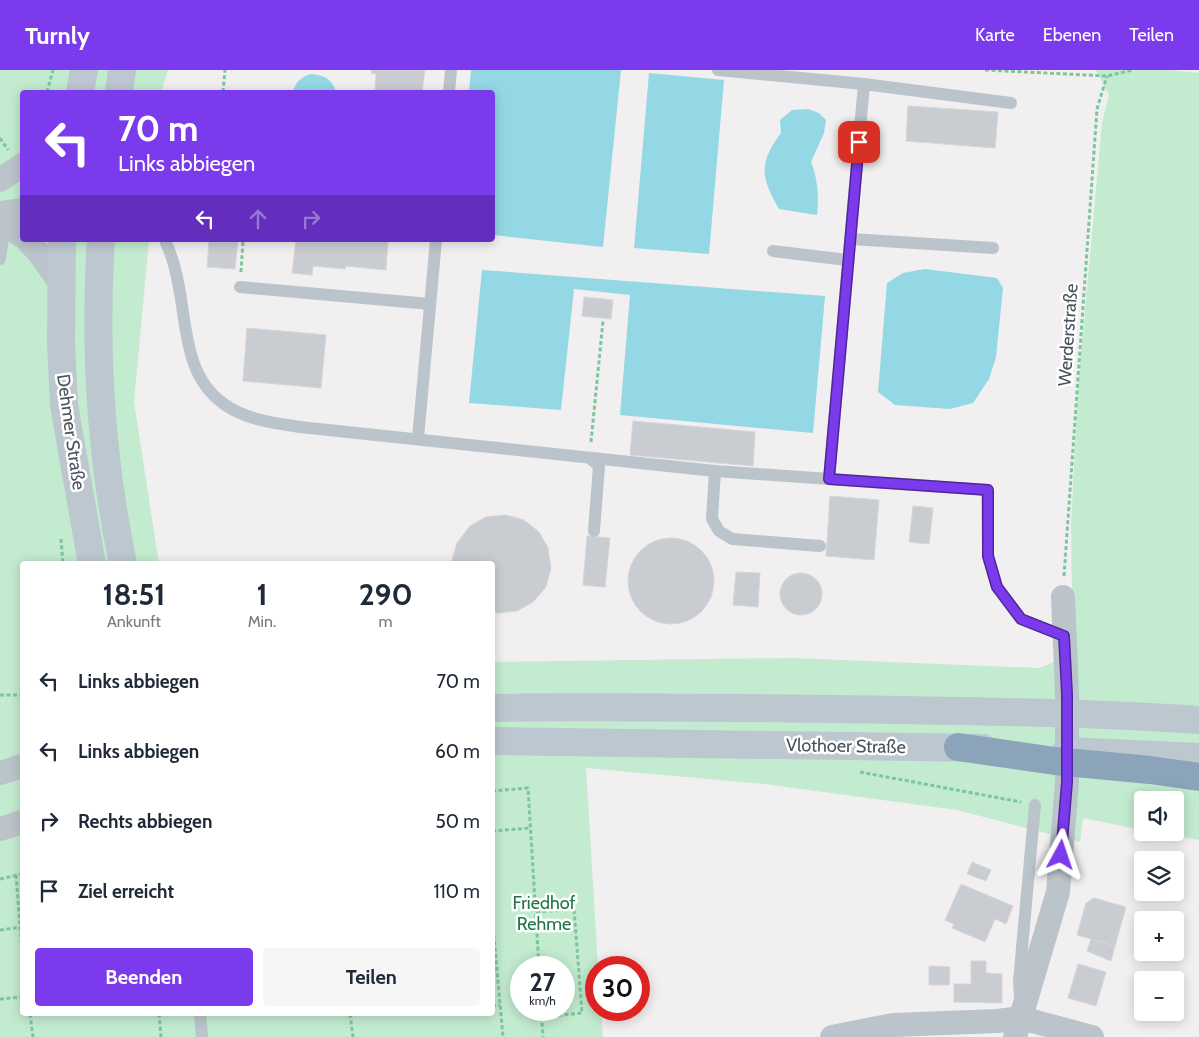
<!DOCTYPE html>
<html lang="de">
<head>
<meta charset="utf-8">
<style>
	body { margin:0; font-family:Cabin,sans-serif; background:#f6f6f7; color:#1f2937; height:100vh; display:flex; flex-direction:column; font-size:19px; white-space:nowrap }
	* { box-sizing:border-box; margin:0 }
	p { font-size:16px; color:#747a83 }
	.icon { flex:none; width:28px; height:28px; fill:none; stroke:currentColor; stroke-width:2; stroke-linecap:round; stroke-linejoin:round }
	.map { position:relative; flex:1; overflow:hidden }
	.sheet { position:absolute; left:20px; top:491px; width:475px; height:455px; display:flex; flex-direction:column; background:#fff; border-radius:5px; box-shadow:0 2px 12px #0003 }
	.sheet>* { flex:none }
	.guide { position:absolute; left:20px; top:20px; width:475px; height:152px; border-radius:5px; box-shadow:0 2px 12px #0003; background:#7c3aed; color:#fff; overflow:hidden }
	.controls { position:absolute; left:1134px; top:721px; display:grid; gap:10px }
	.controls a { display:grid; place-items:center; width:50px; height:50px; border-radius:5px; background:#fff; box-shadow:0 2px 12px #0003; font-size:25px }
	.speed { position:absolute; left:510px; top:886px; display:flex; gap:10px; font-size:25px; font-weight:700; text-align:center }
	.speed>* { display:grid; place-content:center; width:65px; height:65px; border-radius:50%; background:#fff; box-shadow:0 2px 12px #0003; line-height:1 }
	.speed small { font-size:12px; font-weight:400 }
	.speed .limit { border:8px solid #d22; background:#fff; color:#111 }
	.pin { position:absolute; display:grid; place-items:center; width:42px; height:42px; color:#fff; margin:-21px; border-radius:10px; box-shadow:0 2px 8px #0006 }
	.me { position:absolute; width:55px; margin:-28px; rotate:5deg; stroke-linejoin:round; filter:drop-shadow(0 0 4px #0008) }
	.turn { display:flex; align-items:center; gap:18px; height:105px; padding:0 15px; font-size:22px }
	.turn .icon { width:65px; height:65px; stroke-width:2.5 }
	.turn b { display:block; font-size:35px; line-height:42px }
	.lanes { display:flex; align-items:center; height:48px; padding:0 15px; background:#0003; justify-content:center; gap:25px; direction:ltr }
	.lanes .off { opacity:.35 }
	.eta { display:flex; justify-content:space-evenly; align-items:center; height:85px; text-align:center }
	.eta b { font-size:30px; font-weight:700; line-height:35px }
	.action { display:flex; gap:10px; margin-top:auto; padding:10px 15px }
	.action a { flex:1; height:58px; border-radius:5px; background:#7c3aed; color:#fff; font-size:20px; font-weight:700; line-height:58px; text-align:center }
	.action a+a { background:#f6f6f7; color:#1f2937 }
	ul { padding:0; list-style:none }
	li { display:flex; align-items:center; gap:15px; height:70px; padding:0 15px }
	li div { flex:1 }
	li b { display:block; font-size:19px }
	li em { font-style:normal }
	header { display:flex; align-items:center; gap:30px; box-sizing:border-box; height:70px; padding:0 25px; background:#7c3aed; color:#fff }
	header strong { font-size:24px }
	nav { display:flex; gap:28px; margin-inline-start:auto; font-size:18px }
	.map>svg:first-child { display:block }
	.green { fill:#c2ebcf; fill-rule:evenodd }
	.water { fill:#93d8e4 }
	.building { fill:#c9ccd1; stroke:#d4d6da }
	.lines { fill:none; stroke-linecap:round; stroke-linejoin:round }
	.path { stroke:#7dc69d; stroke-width:3; stroke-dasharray:4 2.5; stroke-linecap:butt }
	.service { stroke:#bcc4cb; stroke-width:12 }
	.minor { stroke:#bcc4cb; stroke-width:24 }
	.secondary { stroke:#bdc7cf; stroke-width:28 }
	.motorway { stroke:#8ba4b9; stroke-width:28 }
	.route-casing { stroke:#51269a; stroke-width:12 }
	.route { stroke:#7c3aed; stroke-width:9 }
	.labels { text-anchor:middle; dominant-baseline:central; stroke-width:5; stroke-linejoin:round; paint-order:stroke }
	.street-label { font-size:18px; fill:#49535b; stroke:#fff }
	.park-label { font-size:18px; fill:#207646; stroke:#fff }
</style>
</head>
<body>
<header>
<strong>Turnly</strong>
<nav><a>Karte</a><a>Ebenen</a><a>Teilen</a></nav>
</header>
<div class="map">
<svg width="1199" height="967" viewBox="0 0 1199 967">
	<rect width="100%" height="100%" fill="#f1efef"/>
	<path class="green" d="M0 0H168L163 15 162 22H22V170H149L134 332 159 494H22V944H492L493 592 792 588 1039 598 1073 585 1071 455 1078 318 1102 53 1109 25 1096 0H1170L1199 3V770L1158 763 1175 762V730H1142V760L1083 748 1080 772 957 740 764 714 586 698 598 897 596 898V940H601L603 967H0ZM521 898H564V940H521Z"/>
	<g class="water">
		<path d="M471 0H621L603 177 493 165 492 22H469Z"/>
		<path d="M649 3 724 10 709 184 634 178Z"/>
		<path d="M311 4C324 5 332 9 336 22H293C295 12 301 7 311 4Z"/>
		<path d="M808 39 819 43 826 50 824 63 811 92C818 109 819 127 817 145L779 139C761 107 758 94 781 63L780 50 792 40Z"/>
		<path d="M925 199 997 208 1003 218 996 287 989 309 973 333 950 339 895 335 878 322 887 213 903 203Z"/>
		<path d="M482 200 825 226 813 363 620 345 630 225 574 219 561 340 469 333Z"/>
	</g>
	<g class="building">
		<path d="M372 0H425L422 22H375L376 4 371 3Z"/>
		<path d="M908 36 998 42 995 78 906 71Z"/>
		<path d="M209 170H238L235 199 207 197Z"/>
		<path d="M296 170H388L386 200 346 196 345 199 313 196 312 205 292 203Z"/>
		<path d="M584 227 613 230 611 249 582 246Z"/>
		<path d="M247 258 326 265 321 318 243 311Z"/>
		<path d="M633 351 755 362 753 396 630 385Z"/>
		<path d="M830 426 879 430 874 490 826 486Z"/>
		<path d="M913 436 933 438 929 474 909 472Z"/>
		<path d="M506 445 524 450 539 462 548 478 551 498 546 517 533 532 517 541 497 543 492 542V494H453L452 490 457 473 470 456 486 447Z"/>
		<path d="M587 466 610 468 605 517 583 515Z"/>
		<circle cx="671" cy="511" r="43"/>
		<path d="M736 502 760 503 758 537 733 535Z"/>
		<circle cx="801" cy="524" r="21"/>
		<path d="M972 792 991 800 986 811 967 804Z"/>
		<path d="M961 814 1013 836 1006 854 995 849 985 872 952 858 954 854 945 850Z"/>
		<path d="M1094 828 1126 837 1115 876 1077 865 1086 833Z"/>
		<path d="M1091 869 1115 876 1111 891 1087 881Z"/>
		<path d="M971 891H986V903L1002 904V933L954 932V914H971Z"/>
		<path d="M1078 894 1106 902 1096 936 1068 928Z"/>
		<path d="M929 896 950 897 949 915H929Z"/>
	</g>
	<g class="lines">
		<g class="path">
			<path d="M985 0 1107 6 1133 0"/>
			<path d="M47 22 53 0"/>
			<path d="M223 22 225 0"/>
			<path d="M0 68 8 80"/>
			<path d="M241 202 243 170"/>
			<path d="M591 372 603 251"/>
			<path d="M61 469 63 494"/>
			<path d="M1064 506 1097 39 1107 6"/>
			<path d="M0 625H22"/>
			<path d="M860 702 1021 732"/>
			<path d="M492 721 528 718 539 898"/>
			<path d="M492 761 530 758"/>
			<path d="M16 805 22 881"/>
			<path d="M0 809 22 804"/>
			<path d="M536 842 574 839 582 943 541 947"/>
			<path d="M492 845 503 967"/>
			<path d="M0 860 22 857"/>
			<path d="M0 929 22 927"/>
			<path d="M492 936 500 935"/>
			<path d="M541 940 543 967"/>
			<path d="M30 944 33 967"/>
			<path d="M159 944 161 967"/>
			<path d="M350 944 353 967"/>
			<path d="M350 944H357"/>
		</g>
		<g class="service">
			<path d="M718 0 864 14"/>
			<path d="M449 22 451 0"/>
			<path d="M851 169 993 178"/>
			<path d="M165 170C169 180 173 189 175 199 188 245 180 303 224 334 246 350 275 353 300 357L715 401 987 420 988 486 997 517 1021 549 1064 566"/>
			<path d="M773 181 847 190"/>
			<path d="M0 189 5 154"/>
			<path d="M240 217 430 234"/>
			<path d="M418 368 436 170"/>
			<path d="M590 388 599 396 594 461"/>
			<path d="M715 401 712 449 719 461 732 469 820 476"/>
			<path d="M829 409 864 14 1011 33"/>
			<path d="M1020 928 1019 911 1035 735"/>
			<path d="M200 944 202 967"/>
		</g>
		<g class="minor">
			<path d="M0 110 22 95"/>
			<path d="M0 143 22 140"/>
			<path d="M0 152 22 166"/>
			<path d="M27 170 40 184 61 214"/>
			<path d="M0 703 22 696"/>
			<path d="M0 759 22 752"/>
			<path d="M832 967 893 955 997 951 1021 948 1092 967"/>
			<path d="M1015 967 1058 822 1067 712V624L1063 527"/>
		</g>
		<g class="secondary">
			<path d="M80 22 84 0"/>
			<path d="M119 22 122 0"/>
			<path d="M62 170 61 274 64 335 92 494"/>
			<path d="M101 170C94 278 101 388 123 494"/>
			<path d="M492 638C608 636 724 638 840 639 960 641 1080 642 1199 650"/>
			<path d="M492 671 983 678"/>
			<path d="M1066 681 1199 687"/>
		</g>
		<path class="motorway" d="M958 677 1055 691 1150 700 1199 707"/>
	</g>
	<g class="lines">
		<defs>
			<path id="route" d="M859 72 829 409 988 420V486L997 517 1021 549 1064 566 1067 624V712L1061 785"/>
		</defs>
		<use href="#route" class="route-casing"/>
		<use href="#route" class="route"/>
	</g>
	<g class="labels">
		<g class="street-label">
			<text transform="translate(1068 265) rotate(-86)">Werderstraße</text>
			<text transform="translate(71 362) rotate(82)">Dehmer Straße</text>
			<text transform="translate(846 676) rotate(1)">Vlothoer Straße</text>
		</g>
		<g class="park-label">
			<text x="544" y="833">Friedhof<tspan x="544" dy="21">Rehme</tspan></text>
		</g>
	</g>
</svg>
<div class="controls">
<a><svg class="icon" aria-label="sound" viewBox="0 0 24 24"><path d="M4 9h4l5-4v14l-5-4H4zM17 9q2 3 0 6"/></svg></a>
<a><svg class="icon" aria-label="layers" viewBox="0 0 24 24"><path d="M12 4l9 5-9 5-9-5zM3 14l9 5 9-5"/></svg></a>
<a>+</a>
<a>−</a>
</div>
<div class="speed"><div>27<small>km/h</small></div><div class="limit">30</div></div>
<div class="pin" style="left:859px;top:72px;background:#d93025"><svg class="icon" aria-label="arrive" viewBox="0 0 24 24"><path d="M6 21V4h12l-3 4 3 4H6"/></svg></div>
<svg class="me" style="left:1061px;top:785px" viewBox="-20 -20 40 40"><path d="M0-17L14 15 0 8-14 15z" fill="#7c3aed" stroke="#fff" stroke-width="4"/></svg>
<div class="guide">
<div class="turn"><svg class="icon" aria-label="left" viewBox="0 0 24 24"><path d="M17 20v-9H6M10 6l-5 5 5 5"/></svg><div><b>70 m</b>Links abbiegen</div></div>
<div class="lanes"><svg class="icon" aria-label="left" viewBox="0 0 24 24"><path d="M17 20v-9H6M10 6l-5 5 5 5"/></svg><svg class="icon off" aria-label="ahead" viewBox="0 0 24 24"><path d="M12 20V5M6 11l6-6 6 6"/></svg><svg class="icon off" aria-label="right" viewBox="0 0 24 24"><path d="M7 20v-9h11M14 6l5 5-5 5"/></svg></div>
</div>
<section class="sheet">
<div class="eta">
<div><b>18:51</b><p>Ankunft</p></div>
<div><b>1</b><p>Min.</p></div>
<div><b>290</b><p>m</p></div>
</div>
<ul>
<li><svg class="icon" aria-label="left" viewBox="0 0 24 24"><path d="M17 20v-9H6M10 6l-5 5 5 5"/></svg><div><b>Links abbiegen</b></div><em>70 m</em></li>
<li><svg class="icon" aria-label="left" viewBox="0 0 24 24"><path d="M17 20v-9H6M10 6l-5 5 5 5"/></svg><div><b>Links abbiegen</b></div><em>60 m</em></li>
<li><svg class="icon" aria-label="right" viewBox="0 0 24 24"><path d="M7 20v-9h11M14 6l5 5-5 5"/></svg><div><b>Rechts abbiegen</b></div><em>50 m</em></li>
<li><svg class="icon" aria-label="arrive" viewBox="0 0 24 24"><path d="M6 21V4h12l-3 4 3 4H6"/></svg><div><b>Ziel erreicht</b></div><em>110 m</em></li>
</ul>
<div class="action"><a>Beenden</a><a>Teilen</a></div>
</section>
</div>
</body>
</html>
